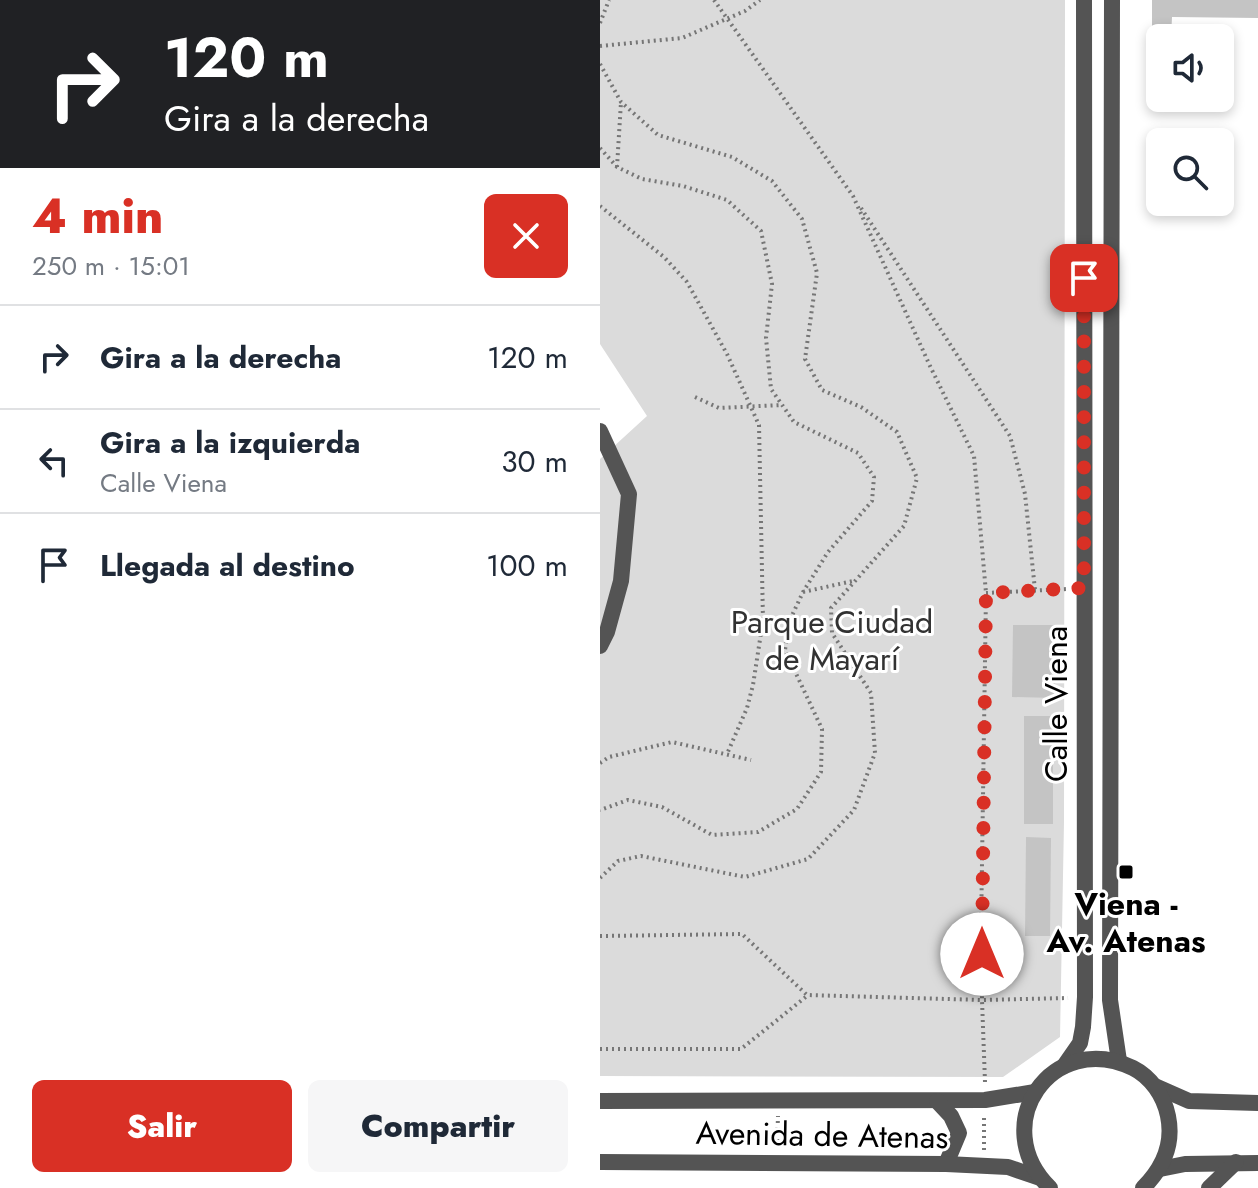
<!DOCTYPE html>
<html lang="es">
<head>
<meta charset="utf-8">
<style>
	body { margin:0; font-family:Jost,sans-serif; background:#f6f6f7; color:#1f2937; height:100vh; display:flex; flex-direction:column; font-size:30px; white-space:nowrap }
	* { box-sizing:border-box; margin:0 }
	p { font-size:26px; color:#747a83 }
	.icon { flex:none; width:44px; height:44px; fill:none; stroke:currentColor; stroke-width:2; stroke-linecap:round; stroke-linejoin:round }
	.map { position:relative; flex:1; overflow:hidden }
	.drawer { display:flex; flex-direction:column; background:#fff; width:600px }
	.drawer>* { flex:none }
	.hud { background:#202124; color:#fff; overflow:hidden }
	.controls { position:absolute; left:546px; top:24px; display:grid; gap:16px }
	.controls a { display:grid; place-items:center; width:88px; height:88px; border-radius:12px; background:#fff; box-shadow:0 4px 12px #0003; font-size:40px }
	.pin { position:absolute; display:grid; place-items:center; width:68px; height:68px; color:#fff; margin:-34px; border-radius:16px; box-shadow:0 4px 12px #0006 }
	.me { position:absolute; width:88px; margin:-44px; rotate:0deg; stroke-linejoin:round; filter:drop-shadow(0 0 6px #0008) }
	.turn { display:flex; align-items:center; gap:28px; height:168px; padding:0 32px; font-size:36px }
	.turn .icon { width:104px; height:104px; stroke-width:2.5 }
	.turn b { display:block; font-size:56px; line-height:68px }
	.round { display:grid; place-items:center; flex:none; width:84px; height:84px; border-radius:12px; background:#f6f6f7 }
	.summary { display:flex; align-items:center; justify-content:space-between; height:136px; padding:0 32px }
	h1 { font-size:48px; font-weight:800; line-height:60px; color:#d93025 }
	.cta { display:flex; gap:16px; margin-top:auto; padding:16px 32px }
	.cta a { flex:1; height:92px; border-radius:12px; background:#d93025; color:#fff; font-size:32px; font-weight:800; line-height:92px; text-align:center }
	.cta a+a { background:#f6f6f7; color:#1f2937 }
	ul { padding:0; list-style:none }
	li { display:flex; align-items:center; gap:24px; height:104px; padding:0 32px; border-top:2px solid #e0e1e3 }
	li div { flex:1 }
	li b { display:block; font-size:30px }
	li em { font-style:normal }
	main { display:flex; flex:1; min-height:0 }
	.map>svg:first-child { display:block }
	.green { fill:#dbdbdb }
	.building { fill:#c4c4c4 }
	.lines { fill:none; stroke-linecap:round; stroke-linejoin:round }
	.path { stroke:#767676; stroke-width:4; stroke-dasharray:2 4; stroke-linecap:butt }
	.minor { stroke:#545454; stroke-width:16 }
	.tertiary { stroke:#545454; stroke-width:16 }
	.route { stroke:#d93025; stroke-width:14; stroke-dasharray:0 25.2 }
	.poi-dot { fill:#000; stroke:#fff; stroke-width:3 }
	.labels { text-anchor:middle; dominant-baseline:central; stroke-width:6; stroke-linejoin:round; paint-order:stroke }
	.park-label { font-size:32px; fill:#323232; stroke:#fff }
	.street-label { font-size:32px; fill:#000; stroke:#fff }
	.poi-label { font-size:32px; font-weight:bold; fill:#000; stroke:#fff }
</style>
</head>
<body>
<main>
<section class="drawer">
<div class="hud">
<div class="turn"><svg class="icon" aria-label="right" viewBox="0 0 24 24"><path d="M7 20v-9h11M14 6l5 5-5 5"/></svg><div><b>120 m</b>Gira a la derecha</div></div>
</div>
<div class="summary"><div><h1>4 min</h1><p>250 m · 15:01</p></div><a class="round" style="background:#d93025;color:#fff"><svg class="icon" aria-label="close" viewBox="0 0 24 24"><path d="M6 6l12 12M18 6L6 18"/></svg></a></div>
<ul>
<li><svg class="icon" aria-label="right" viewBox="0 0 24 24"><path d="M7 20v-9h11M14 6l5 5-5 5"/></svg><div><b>Gira a la derecha</b></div><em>120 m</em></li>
<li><svg class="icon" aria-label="left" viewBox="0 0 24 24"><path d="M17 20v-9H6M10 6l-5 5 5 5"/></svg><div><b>Gira a la izquierda</b><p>Calle Viena</p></div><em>30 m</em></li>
<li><svg class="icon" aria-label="arrive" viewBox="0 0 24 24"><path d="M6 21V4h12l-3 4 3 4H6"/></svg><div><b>Llegada al destino</b></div><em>100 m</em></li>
</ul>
<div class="cta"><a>Salir</a><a>Compartir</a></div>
</section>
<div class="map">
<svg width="658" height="1188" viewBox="0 0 658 1188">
	<rect width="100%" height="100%" fill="#fff"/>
	<path class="green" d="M0 0H465L464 822 460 1037 403 1077 0 1076V459L47 416 0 344Z"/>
	<g class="building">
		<path d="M552 0H658V18L572 17 571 38H560V62H552Z"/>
		<path d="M413 625H456L455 698 412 697Z"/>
		<rect x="424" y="716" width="29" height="108"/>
		<path d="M426 837 451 838 450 936H425Z"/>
	</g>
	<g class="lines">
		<g class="path">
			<path d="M0 23 9 0"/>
			<path d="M0 46 82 38 145 11 160 0"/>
			<path d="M0 64 21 102 58 135 132 157 172 181 202 219 217 273 205 359 222 390 261 407 297 432 317 478 304 526 231 608 232 633 271 693 275 753 254 810 208 859 145 877 41 856 18 861 0 878"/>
			<path d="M0 148 17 167 42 179 83 186 127 200 161 231 172 284 166 338 171 389 194 422 258 453 274 477 272 501 228 552 203 592 189 622 185 650 222 729 221 772 197 809 158 832 112 835 62 807 28 800 0 810"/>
			<path d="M17 167 21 102"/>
			<path d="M0 206 64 257 87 282 127 354 159 425 163 620 153 685 147 708 127 754"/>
			<path d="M261 208 410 436 425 494 435 590"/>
			<path d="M95 397 119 408 182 405"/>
			<path d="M203 592 253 581"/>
			<path d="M386 593 468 589"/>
			<path d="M0 763 9 757 72 742 151 760"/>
			<path d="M0 936 142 934 207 995 382 1000 381 931 386 593 374 456 330 366 253 196 114 0"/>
			<path d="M0 1049H141L207 996"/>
			<path d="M385 1082 382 1000 468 998"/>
			<path d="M177 1147 178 1116"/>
			<path d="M384 1150V1118"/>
		</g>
		<g class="minor">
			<path d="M512 0 510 1000 519 1061"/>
			<path d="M0 431 29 494 21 581 7 632 0 646"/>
			<path d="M464 1066 480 1043 483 1027 485 997 484 0"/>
		</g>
		<g class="tertiary">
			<path d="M555 1086 589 1101 658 1103"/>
			<path d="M0 1101 385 1100 435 1092"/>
			<path d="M337 1101 351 1116 359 1133 346 1164"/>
			<path d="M0 1162 346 1164 408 1167 440 1178"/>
			<path d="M560 1169 585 1164 658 1163"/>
			<path d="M450 1188C386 1125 452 1029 533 1068 551 1077 564 1096 568 1116 574 1145 563 1168 543 1188"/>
			<path d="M609 1188 636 1162"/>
		</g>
	</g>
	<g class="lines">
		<path class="route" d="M382 954 386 593 484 588V278"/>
	</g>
	<rect class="poi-dot" x="518" y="864" width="16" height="16" rx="4"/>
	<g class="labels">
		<g class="park-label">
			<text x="232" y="622">Parque Ciudad<tspan x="232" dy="37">de Mayarí</tspan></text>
		</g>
		<g class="street-label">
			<text transform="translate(456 704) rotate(-90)">Calle Viena</text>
			<text transform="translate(222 1135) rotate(1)">Avenida de Atenas</text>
		</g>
		<g class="poi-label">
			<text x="526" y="904">Viena -<tspan x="526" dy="37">Av. Atenas</tspan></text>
		</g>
	</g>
</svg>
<div class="controls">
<a><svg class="icon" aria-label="sound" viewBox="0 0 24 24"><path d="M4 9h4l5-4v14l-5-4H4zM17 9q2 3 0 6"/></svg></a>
<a><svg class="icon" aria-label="search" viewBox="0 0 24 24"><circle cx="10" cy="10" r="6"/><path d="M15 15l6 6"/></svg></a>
</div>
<div class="pin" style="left:484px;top:278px;background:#d93025"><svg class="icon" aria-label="arrive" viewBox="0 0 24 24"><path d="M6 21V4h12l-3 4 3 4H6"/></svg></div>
<svg class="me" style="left:382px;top:954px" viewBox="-20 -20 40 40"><circle r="19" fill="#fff"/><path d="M0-13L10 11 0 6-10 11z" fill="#d93025"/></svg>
</div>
</main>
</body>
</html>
